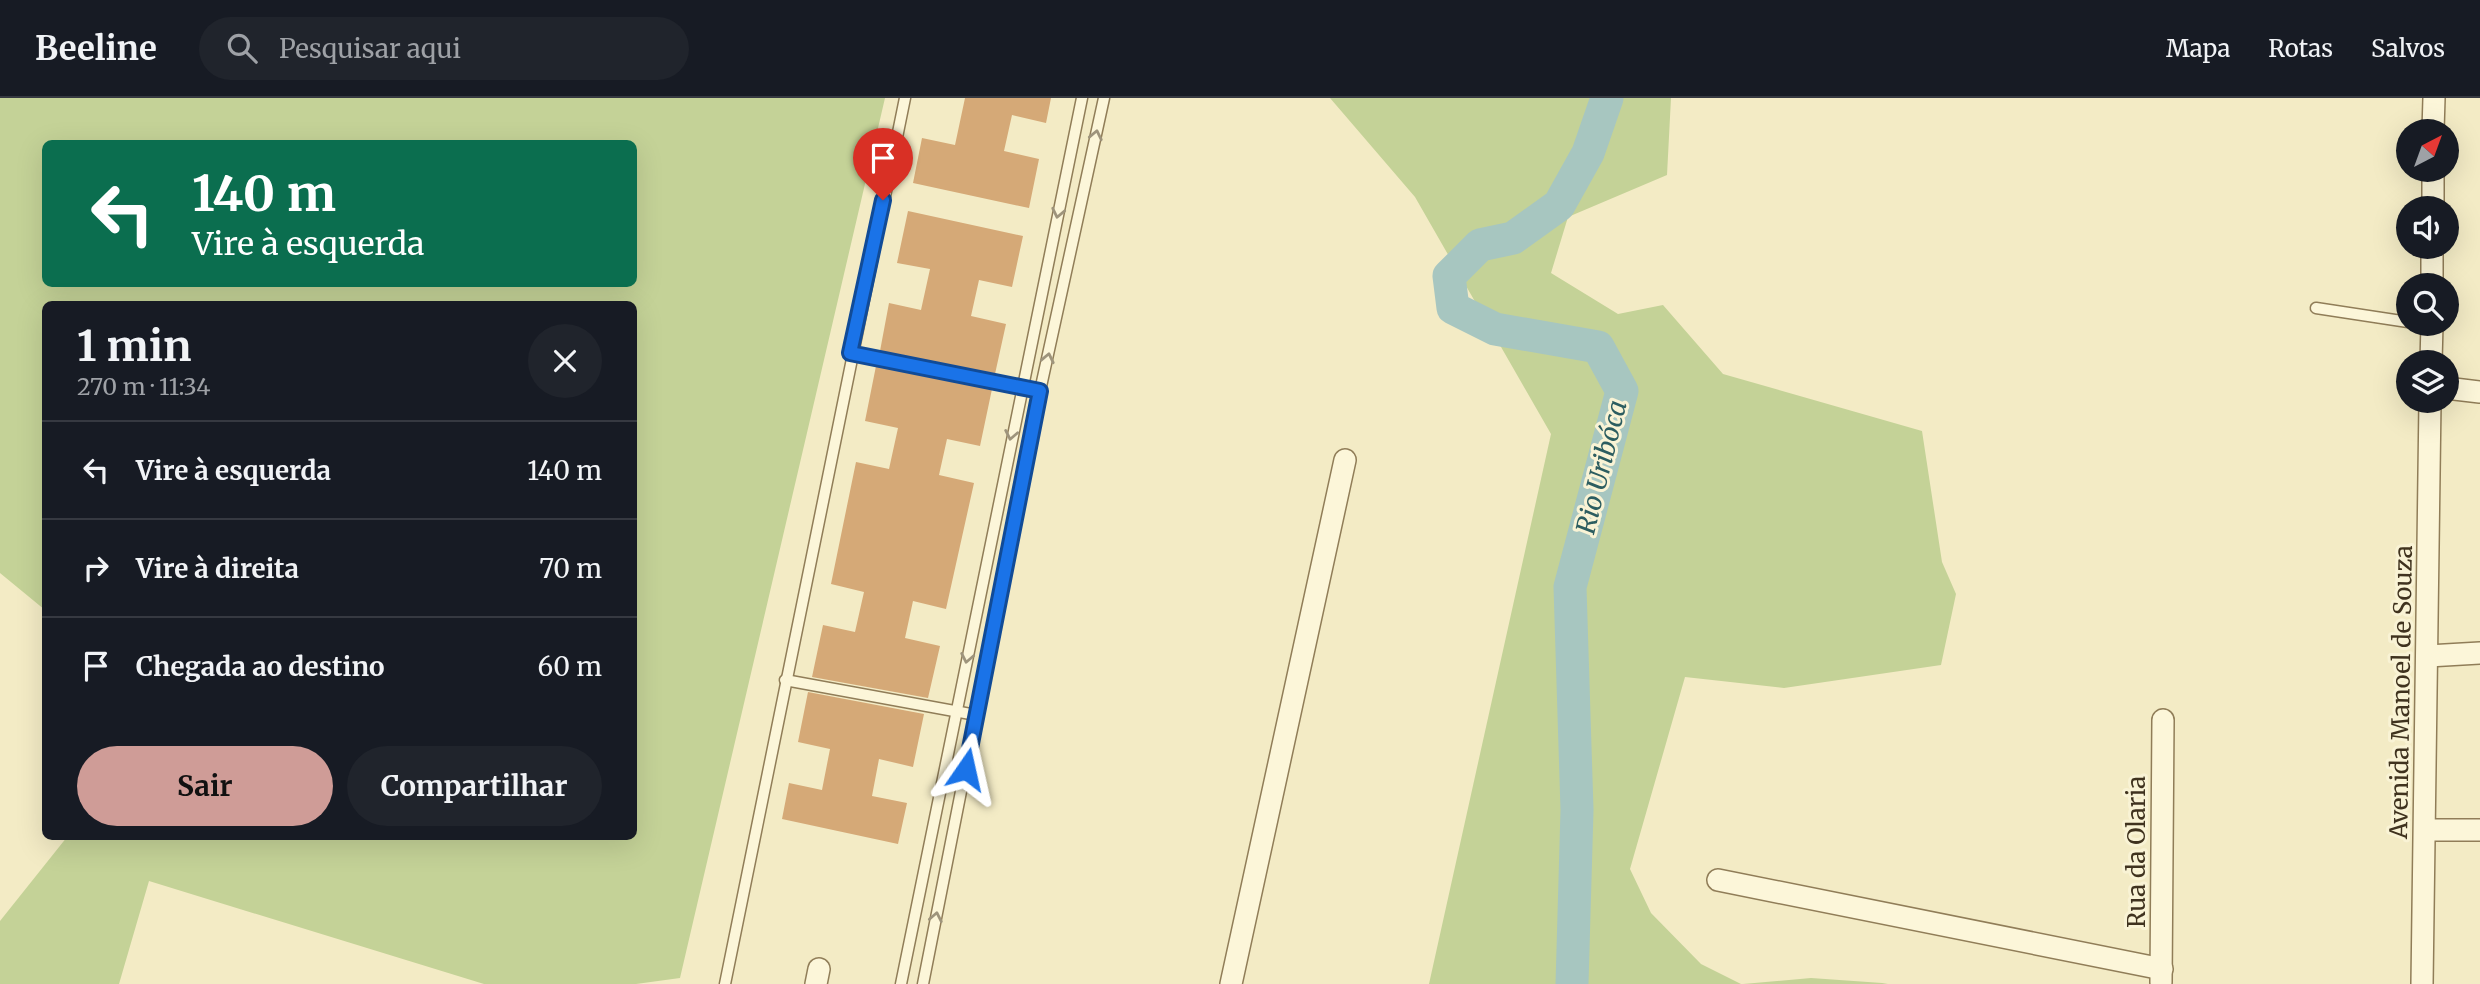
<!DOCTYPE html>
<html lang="pt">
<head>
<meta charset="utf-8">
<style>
	body { margin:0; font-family:Merriweather,serif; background:#20242c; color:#f1f3f6; height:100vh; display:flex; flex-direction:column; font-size:26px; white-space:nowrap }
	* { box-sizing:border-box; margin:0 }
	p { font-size:23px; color:#9ea1a6 }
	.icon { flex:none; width:38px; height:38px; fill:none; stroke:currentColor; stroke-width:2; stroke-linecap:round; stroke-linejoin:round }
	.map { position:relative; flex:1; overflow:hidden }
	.side { position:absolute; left:42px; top:203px; width:595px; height:539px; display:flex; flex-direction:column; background:#171b24; border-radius:10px; box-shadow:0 7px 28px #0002 }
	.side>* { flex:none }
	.top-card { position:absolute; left:42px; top:42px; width:595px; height:147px; border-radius:10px; box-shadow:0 7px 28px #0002; background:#0b6e4f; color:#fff; overflow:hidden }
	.needle { width:46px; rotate:41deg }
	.controls { position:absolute; left:2396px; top:21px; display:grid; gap:14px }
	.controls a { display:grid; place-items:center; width:63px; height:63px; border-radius:50%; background:#171b24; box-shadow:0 7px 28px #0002; font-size:35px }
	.pin { position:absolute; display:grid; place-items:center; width:60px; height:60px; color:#fff; margin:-72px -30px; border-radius:50% 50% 50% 0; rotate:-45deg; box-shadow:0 0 7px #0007 }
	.pin .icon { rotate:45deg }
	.me { position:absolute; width:77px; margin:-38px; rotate:11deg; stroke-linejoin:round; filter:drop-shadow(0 0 5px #0008) }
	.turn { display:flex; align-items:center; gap:24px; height:147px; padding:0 35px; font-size:32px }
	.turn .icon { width:91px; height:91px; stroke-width:2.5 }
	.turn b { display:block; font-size:49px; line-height:60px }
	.round { display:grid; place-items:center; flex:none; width:74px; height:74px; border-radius:37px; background:#20242c }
	.headline { display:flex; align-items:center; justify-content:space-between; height:119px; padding:0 35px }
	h1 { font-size:42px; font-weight:700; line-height:52px }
	.primary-button { display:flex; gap:14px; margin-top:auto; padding:14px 35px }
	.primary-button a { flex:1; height:80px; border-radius:42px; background:#cf9c97; color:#111; font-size:28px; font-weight:700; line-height:80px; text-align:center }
	.primary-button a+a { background:#20242c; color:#f1f3f6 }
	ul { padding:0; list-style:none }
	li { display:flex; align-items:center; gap:21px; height:98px; padding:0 35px; border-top:2px solid #363941 }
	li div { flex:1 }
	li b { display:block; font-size:26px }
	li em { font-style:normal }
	header { display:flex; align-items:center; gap:42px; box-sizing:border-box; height:98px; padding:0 35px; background:#171b24; border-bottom:2px solid #363941 }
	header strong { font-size:33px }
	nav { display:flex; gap:38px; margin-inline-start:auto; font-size:24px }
	.search { width:490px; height:63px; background:#20242c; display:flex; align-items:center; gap:18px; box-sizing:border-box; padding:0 24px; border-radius:38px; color:#9ea1a6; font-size:26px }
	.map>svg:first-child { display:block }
	.green { fill:#c4d297; fill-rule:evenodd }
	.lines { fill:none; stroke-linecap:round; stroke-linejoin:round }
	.river { stroke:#a7c6c0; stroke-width:33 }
	.building { fill:#d5a977 }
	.lane-casing { stroke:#907d58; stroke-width:13 }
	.street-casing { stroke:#907d58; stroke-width:24 }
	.lane { stroke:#fcf6d9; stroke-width:10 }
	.street { stroke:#fcf6d9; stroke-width:21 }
	.oneway { stroke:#9e947c }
	.route-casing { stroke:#114b97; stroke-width:18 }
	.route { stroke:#1a73e8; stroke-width:12 }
	.labels { text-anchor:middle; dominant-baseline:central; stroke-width:6; stroke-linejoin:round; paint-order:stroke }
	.street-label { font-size:24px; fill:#3f321e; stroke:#f9f3d5 }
	.water-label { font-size:26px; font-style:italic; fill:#2c5d60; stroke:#f9f3d5 }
</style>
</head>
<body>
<header>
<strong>Beeline</strong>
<div class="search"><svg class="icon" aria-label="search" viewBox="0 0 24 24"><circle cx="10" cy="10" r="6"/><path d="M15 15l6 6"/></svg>Pesquisar aqui</div>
<nav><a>Mapa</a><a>Rotas</a><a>Salvos</a></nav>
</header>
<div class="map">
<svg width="2480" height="886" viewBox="0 0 2480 886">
	<rect width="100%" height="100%" fill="#f3ebc5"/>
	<g class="green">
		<path d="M0 0H885L680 880 636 886H484L149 783 119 886H0V823L67 739 634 738V206H46L45 512 0 475ZM46 46H634V186H46Z"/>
		<path d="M1330 0H1671L1667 77 1568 119 1551 175 1618 216 1663 207 1723 276 1922 333 1942 464 1956 496 1941 567 1784 590 1685 579 1630 771 1651 815 1701 866 1741 886H1429L1551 336 1415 99Z"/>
		<path d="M1811 880 1882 885 1888 886H1743Z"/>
	</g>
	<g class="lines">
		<path class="river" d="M1572 886 1577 712 1570 489 1622 293 1598 249 1495 231 1453 210 1449 178 1480 147 1513 140 1559 107 1588 55 1607 0"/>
	</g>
	<g class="building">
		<path d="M965 0H1051L1046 25 1012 17 1004 53 1039 61 1029 110 913 85 922 40 955 47Z"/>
		<path d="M908 113 1023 138 1012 189 979 182 971 218 1006 226 995 276 880 253 889 205 921 212 930 171 897 165Z"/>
		<path d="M876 268 992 291 980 348 947 341 939 377 974 385 946 511 913 503 905 540 940 548 928 600 812 579 823 527 855 534 864 494 831 486 856 364 889 371 898 330 865 323Z"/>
		<path d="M808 594 924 616 913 669 879 661 872 698 907 705 898 746 782 721 789 685 822 692 830 651 798 644Z"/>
	</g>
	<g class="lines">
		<defs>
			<g id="lane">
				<path d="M2316 210 2408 224"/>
				<path d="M850 255 1040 293"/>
				<path d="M785 582 976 617"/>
				<path d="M725 886 905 0"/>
				<path d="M901 886 1082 0"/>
				<path d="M923 886 1040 293 1104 0"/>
			</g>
			<g id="street">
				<path d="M2433 33 2434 0"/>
				<path d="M2433 110V72"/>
				<path d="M2432 187V149"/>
				<path d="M2431 264 2432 226"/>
				<path d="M2446 290 2480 294"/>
				<path d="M2428 558 2480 555"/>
				<path d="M2425 732H2480"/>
				<path d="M1718 782 2162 871"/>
				<path d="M2161 884 2163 622"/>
				<path d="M816 886 819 871"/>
				<path d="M1231 886 1345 362"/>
				<path d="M2422 886 2430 303"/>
			</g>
		</defs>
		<use href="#lane" class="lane-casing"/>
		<use href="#street" class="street-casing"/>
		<use href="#lane" class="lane"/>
		<use href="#street" class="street"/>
	</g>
	<defs><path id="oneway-chevron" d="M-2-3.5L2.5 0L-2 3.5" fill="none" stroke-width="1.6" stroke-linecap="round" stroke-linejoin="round" transform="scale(1.75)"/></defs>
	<g class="oneway">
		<use href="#oneway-chevron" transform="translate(1096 37) rotate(-78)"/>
		<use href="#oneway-chevron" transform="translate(1058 115) rotate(102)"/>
		<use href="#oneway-chevron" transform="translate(1048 260) rotate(-78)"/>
		<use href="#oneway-chevron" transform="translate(1011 337) rotate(101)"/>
		<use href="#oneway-chevron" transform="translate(967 560) rotate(101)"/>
		<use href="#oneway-chevron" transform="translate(936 819) rotate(-79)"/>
	</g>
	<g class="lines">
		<defs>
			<path id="route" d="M883 102 850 255 1040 293 966 671"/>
		</defs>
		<use href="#route" class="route-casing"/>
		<use href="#route" class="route"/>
	</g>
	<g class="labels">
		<g class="street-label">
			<text transform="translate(2401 594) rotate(-89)">Avenida Manoel de Souza</text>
			<text transform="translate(2136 754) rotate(-90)">Rua da Olaria</text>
		</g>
		<g class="water-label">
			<text transform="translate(1601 369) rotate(-76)">Rio Uribóca</text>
		</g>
	</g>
</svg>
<div class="controls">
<a><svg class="needle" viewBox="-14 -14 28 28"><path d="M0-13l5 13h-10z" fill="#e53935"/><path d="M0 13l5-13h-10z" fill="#9ea1a6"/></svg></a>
<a><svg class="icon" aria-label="sound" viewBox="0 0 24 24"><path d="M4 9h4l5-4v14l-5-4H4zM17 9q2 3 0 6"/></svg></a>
<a><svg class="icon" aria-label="search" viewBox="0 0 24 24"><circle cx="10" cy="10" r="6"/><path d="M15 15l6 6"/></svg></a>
<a><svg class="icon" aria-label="layers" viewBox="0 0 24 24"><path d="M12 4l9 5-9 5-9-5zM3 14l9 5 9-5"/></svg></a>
</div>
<div class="pin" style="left:883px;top:102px;background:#d93025"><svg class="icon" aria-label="arrive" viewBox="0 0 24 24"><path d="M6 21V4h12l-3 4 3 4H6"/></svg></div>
<svg class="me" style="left:966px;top:671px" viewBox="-20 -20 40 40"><path d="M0-17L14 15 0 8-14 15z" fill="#1a73e8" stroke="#fff" stroke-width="4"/></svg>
<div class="top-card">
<div class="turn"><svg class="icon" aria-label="left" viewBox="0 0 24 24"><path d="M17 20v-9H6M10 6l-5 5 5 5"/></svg><div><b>140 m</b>Vire à esquerda</div></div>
</div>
<section class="side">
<div class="headline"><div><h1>1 min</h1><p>270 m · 11:34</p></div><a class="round"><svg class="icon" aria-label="close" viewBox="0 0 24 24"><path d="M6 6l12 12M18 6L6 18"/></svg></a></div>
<ul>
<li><svg class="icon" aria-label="left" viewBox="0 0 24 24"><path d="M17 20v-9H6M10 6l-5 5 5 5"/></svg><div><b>Vire à esquerda</b></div><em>140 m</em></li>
<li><svg class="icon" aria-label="right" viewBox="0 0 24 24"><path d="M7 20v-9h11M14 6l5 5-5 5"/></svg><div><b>Vire à direita</b></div><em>70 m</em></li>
<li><svg class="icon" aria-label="arrive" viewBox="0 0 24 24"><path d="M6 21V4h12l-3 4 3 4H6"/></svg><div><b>Chegada ao destino</b></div><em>60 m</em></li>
</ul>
<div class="primary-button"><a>Sair</a><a>Compartilhar</a></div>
</section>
</div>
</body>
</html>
